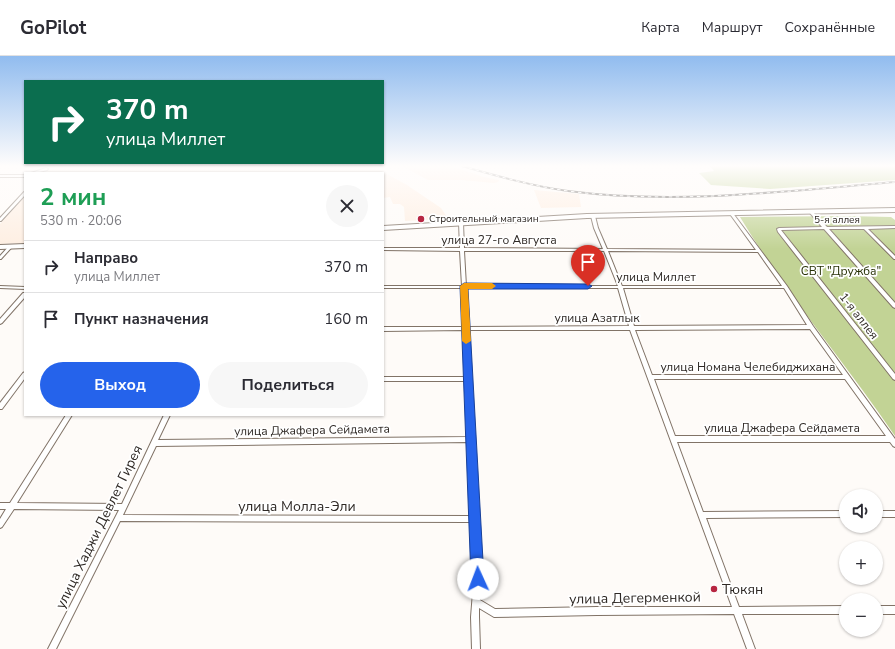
<!DOCTYPE html>
<html lang="ru">
<head>
<meta charset="utf-8">
<style>
	body { margin:0; font-family:"Nunito Sans",sans-serif; background:#f7f7f7; color:#2b2b33; height:100vh; display:flex; flex-direction:column; font-size:15px; white-space:nowrap }
	* { box-sizing:border-box; margin:0 }
	p { font-size:13px; color:#7c7c81 }
	.icon { flex:none; width:22px; height:22px; fill:none; stroke:currentColor; stroke-width:2; stroke-linecap:round; stroke-linejoin:round }
	.map { position:relative; flex:1; overflow:hidden }
	.drawer { position:absolute; left:24px; top:116px; width:360px; height:244px; display:flex; flex-direction:column; background:#fff; border-radius:0px; box-shadow:0 1px 3px #0004 }
	.drawer>* { flex:none }
	.top-card { position:absolute; left:24px; top:24px; width:360px; height:84px; border-radius:0px; box-shadow:0 1px 3px #0004; background:#0b6e4f; color:#fff; overflow:hidden }
	.buttons { position:absolute; left:839px; top:433px; display:grid; gap:8px }
	.buttons a { display:grid; place-items:center; width:44px; height:44px; border-radius:50%; background:#fff; box-shadow:0 1px 3px #0004; font-size:20px }
	.pin { position:absolute; display:grid; place-items:center; width:34px; height:34px; color:#fff; margin:-41px -17px; border-radius:50% 50% 50% 0; rotate:-45deg; box-shadow:0 0 4px #0007 }
	.pin .icon { rotate:45deg }
	.me { position:absolute; width:44px; margin:-22px; rotate:358deg; stroke-linejoin:round; filter:drop-shadow(0 0 3px #0008) }
	.turn { display:flex; align-items:center; gap:14px; height:84px; padding:0 16px; font-size:18px }
	.turn .icon { width:52px; height:52px; stroke-width:2.5 }
	.turn b { display:block; font-size:28px; line-height:34px }
	.round { display:grid; place-items:center; flex:none; width:42px; height:42px; border-radius:21px; background:#f7f7f7 }
	.head { display:flex; align-items:center; justify-content:space-between; height:68px; padding:0 16px }
	h1 { font-size:24px; font-weight:700; line-height:30px; color:#1e9e55 }
	.button { display:flex; gap:8px; margin-top:auto; padding:8px 16px }
	.button a { flex:1; height:46px; border-radius:24px; background:#2563eb; color:#fff; font-size:16px; font-weight:700; line-height:46px; text-align:center }
	.button a+a { background:#f7f7f7; color:#2b2b33 }
	ul { padding:0; list-style:none }
	li { display:flex; align-items:center; gap:12px; height:52px; padding:0 16px; border-top:1px solid #e1e1e2 }
	li div { flex:1 }
	li b { display:block; font-size:15px }
	li em { font-style:normal }
	header { display:flex; align-items:center; gap:24px; box-sizing:border-box; height:56px; padding:0 20px; background:#fff; border-bottom:1px solid #e1e1e2 }
	header strong { font-size:19px }
	nav { display:flex; gap:22px; margin-inline-start:auto; font-size:14px }
	.map>svg:first-child { display:block }
	.industrial { fill:#feeee1 }
	.green { fill:#c2d395 }
	.lines { fill:none; stroke-linecap:round; stroke-linejoin:round }
	.minor-casing { stroke:#817367; stroke-width:2 }
	.secondary-casing { stroke:#817367; stroke-width:2 }
	.minor { fill:#fff; fill-rule:evenodd }
	.secondary { fill:#fff; fill-rule:evenodd }
	.rail-casing { stroke:#5c5753; stroke-width:2 }
	.rail { stroke:#fff; stroke-width:1; stroke-dasharray:3.5; stroke-linecap:butt }
	.route { fill:#2563eb; stroke:#184099 }
	.slow { fill:#f59e0b }
	.poi-dot { fill:#b72641; stroke:#fff; stroke-width:1.5 }
	.labels { text-anchor:middle; dominant-baseline:central; stroke-width:3.5; stroke-linejoin:round; paint-order:stroke }
	.far-poi-label { font-size:10px; fill:#2f2925; stroke:#fff; text-anchor:start }
	.far-street-label { font-size:10px; fill:#2f2925; stroke:#fff }
	.street-label { font-size:12px; fill:#2f2925; stroke:#fff }
	.park-label { font-size:12px; fill:#283107; stroke:#fff }
	.near-street-label { font-size:14px; fill:#2f2925; stroke:#fff }
	.near-poi-label { font-size:14px; fill:#2f2925; stroke:#fff; text-anchor:start }
</style>
</head>
<body>
<header>
<strong>GoPilot</strong>
<nav><a>Карта</a><a>Маршрут</a><a>Сохранённые</a></nav>
</header>
<div class="map">
<svg width="895" height="593" viewBox="0 0 895 593">
	<rect width="100%" height="100%" fill="#fefbf8"/>
	<g class="industrial">
		<path d="M50 110H372L407 129 441 152 447 161 445 163 405 165 404 151 400 148H393L390 141 383 142V117H44Z"/>
		<path d="M402 110H451L484 121 499 124 498 126 494 127 462 124H428Z"/>
		<path d="M534 134 579 138 581 151 541 152Z"/>
		<path d="M25 139V187L0 188V168Z"/>
	</g>
	<g class="green">
		<path d="M710 110H895V124L770 133 711 129 699 117 714 115Z"/>
		<path d="M847 160 891 161 895 164V380C845 306 786 238 740 161Z"/>
	</g>
	<g class="lines">
		<defs>
			<g id="minor">
				<path d="M46 112 48 113 47 114 36 117H31Z"/>
				<rect x="0" y="119" width="25" height="2"/>
				<path d="M24 136H25V139L1 165H0V162Z"/>
				<path d="M810 155H812L827 171 895 170V172L868 173 895 200V203H894L864 173H829L895 247V252L893 251 824 173 781 174 895 318V324L893 323 778 176 777 173 779 172 822 171 810 157Z"/>
				<path d="M730 156H732L787 230 813 270 895 383V391L893 390 890 386H677L703 456 846 455V461L706 462 739 551 846 550V558H742L755 593H747L734 558 597 559 494 561 479 552V561L480 593H472L471 561 474 523 472 466 120 465 56 593H48L119 454 14 453 2 471 0 472V463L6 453H0V447H10L66 359H72L17 447 122 448 164 359H170L158 384 468 381 466 325H383V321H466L464 274 383 275V271H464L462 232H383V230H462L460 195 383 194V192H460L459 167 461 166 463 167 464 192 603 193 594 172 591 160 593 159 595 160 598 172 607 193 756 194 730 158ZM464 195H604L618 230H466ZM608 195 758 196 782 230H622ZM466 232H618L629 270 468 271ZM623 232H784L807 269 634 270ZM810 273 843 319H652L635 274ZM469 274H630L732 551H597L495 553 480 544 482 523ZM654 323H845L886 380H675ZM469 386 472 460 123 459 156 390Z"/>
				<path d="M9 190H11L12 191 1 203H0V200Z"/>
				<path d="M0 230 25 231V233L0 232Z"/>
				<path d="M23 237H25V241L2 267 0 268V263Z"/>
				<path d="M25 316V322L2 353H0V347L23 317Z"/>
				<rect x="876" y="455" width="19" height="6"/>
				<rect x="876" y="550" width="19" height="8"/>
			</g>
			<g id="secondary">
				<path d="M895 152V156L587 162 383 174V170L587 158Z"/>
				<path d="M25 188V192L0 193V189Z"/>
			</g>
		</defs>
		<use href="#minor" class="minor-casing"/>
		<use href="#secondary" class="secondary-casing"/>
		<use href="#minor" class="minor"/>
		<use href="#secondary" class="secondary"/>
		<defs>
			<path id="rail" d="M462 110C497 120 532 130 568 135 676 149 787 135 895 126"/>
		</defs>
		<use href="#rail" class="rail-casing"/>
		<use href="#rail" class="rail"/>
	</g>
	<linearGradient id="sky" x2="0" y2="1"><stop stop-color="#91bcef"/><stop offset="0.57" stop-color="#fffdfc"/><stop offset="1" stop-color="#fffdfc" stop-opacity="0"/></linearGradient>
	<rect width="895" height="193" fill="url(#sky)"/>
	<path class="route" d="M464 227 588 228 592 230 588 233H468L484 523 482 527 478 529 473 527 471 523 460 230Z"/>
	<path class="slow" d="M464 227H492L496 230 492 233H468L471 285 466 288 462 285 460 230Z"/>
	<g class="poi-dot">
		<circle cx="421" cy="163" r="4"/>
		<circle cx="714" cy="533" r="4"/>
	</g>
	<g class="labels">
		<g class="far-poi-label">
			<text x="429" y="163">Строительный магазин</text>
		</g>
		<g class="far-street-label">
			<text x="837" y="164">5-я аллея</text>
		</g>
		<g class="street-label">
			<text x="499" y="184">улица 27-го Августа</text>
			<text x="656" y="221">улица Миллет</text>
			<text transform="translate(859 260) rotate(52)">1-я аллея</text>
			<text x="597" y="262">улица Азатлык</text>
			<text x="748" y="311">улица Номана Челебиджихана</text>
			<text x="782" y="372">улица Джафера Сейдамета</text>
			<text transform="translate(312 374) rotate(-1)">улица Джафера Сейдамета</text>
		</g>
		<g class="park-label">
			<text x="841" y="215">СВТ "Дружба"</text>
		</g>
		<g class="near-street-label">
			<text x="297" y="450">улица Молла-Эли</text>
			<text transform="translate(99 471) rotate(-64)">улица Хаджи Девлет Гирея</text>
			<text transform="translate(635 542) rotate(-1)">улица Дегерменкой</text>
		</g>
		<g class="near-poi-label">
			<text x="722" y="533">Тюкян</text>
		</g>
	</g>
</svg>
<div class="buttons">
<a><svg class="icon" aria-label="sound" viewBox="0 0 24 24"><path d="M4 9h4l5-4v14l-5-4H4zM17 9q2 3 0 6"/></svg></a>
<a>+</a>
<a>−</a>
</div>
<div class="pin" style="left:588px;top:230px;background:#d93025"><svg class="icon" aria-label="arrive" viewBox="0 0 24 24"><path d="M6 21V4h12l-3 4 3 4H6"/></svg></div>
<svg class="me" style="left:478px;top:523px" viewBox="-20 -20 40 40"><circle r="19" fill="#fff"/><path d="M0-13L10 11 0 6-10 11z" fill="#2563eb"/></svg>
<div class="top-card">
<div class="turn"><svg class="icon" aria-label="right" viewBox="0 0 24 24"><path d="M7 20v-9h11M14 6l5 5-5 5"/></svg><div><b>370 m</b>улица Миллет</div></div>
</div>
<section class="drawer">
<div class="head"><div><h1>2 мин</h1><p>530 m · 20:06</p></div><a class="round"><svg class="icon" aria-label="close" viewBox="0 0 24 24"><path d="M6 6l12 12M18 6L6 18"/></svg></a></div>
<ul>
<li><svg class="icon" aria-label="right" viewBox="0 0 24 24"><path d="M7 20v-9h11M14 6l5 5-5 5"/></svg><div><b>Направо</b><p>улица Миллет</p></div><em>370 m</em></li>
<li><svg class="icon" aria-label="arrive" viewBox="0 0 24 24"><path d="M6 21V4h12l-3 4 3 4H6"/></svg><div><b>Пункт назначения</b></div><em>160 m</em></li>
</ul>
<div class="button"><a>Выход</a><a>Поделиться</a></div>
</section>
</div>
</body>
</html>
